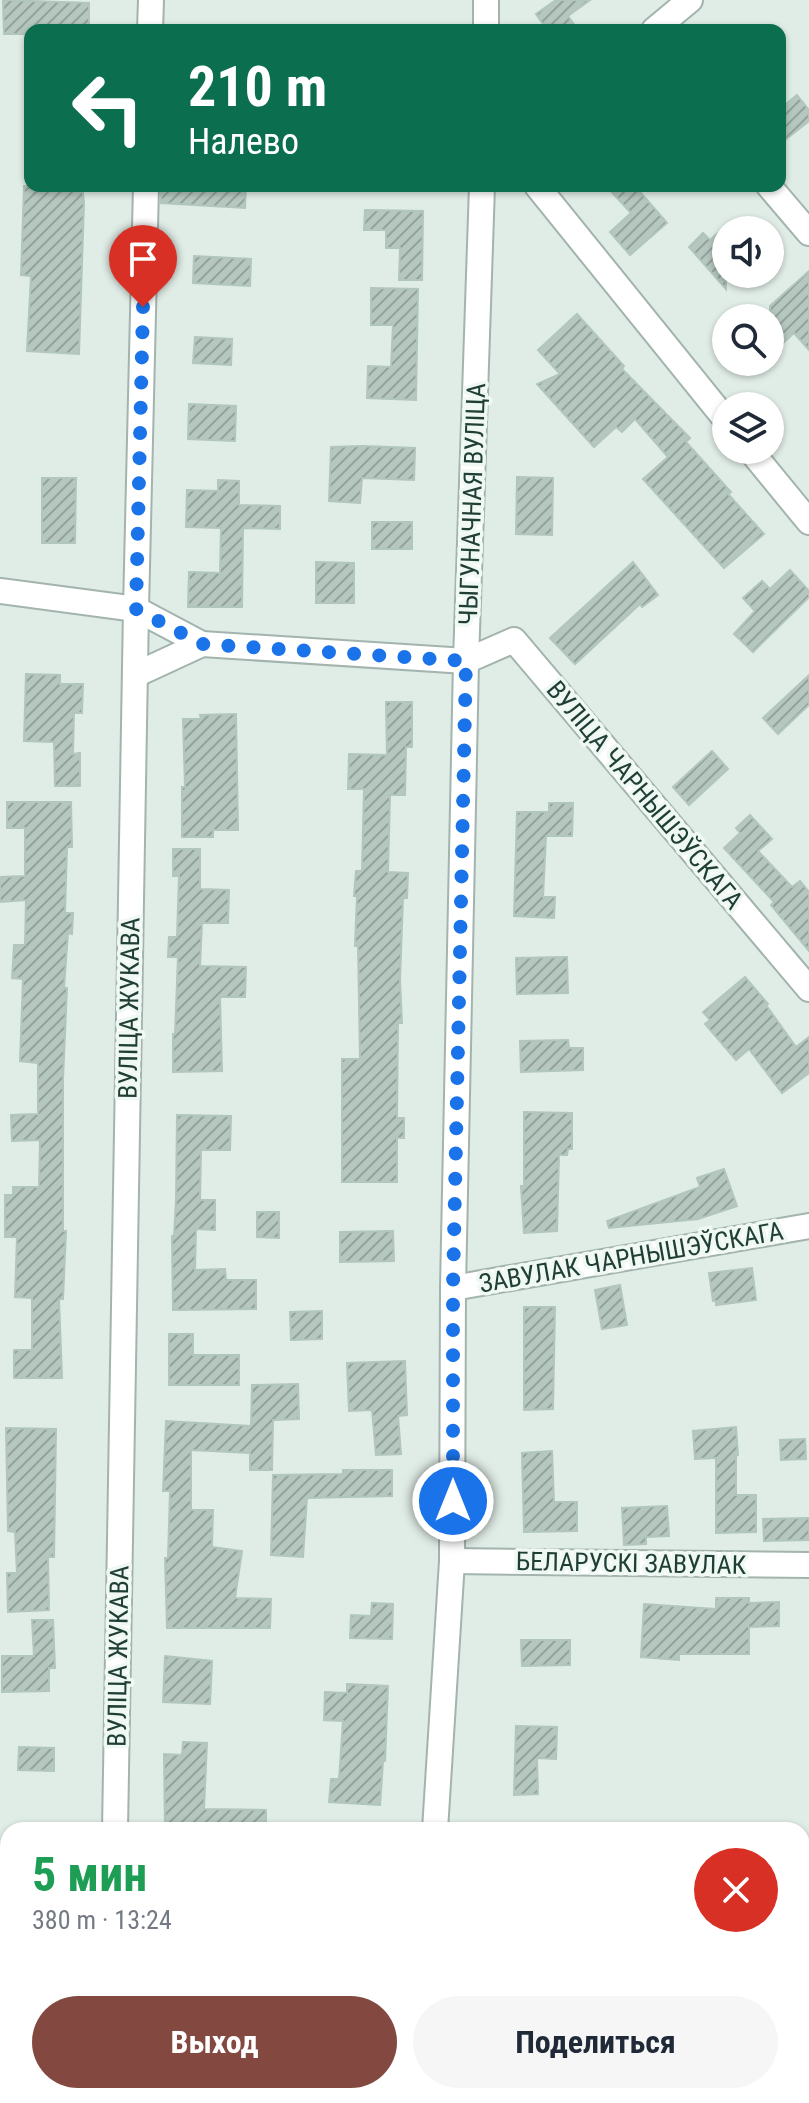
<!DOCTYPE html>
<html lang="ru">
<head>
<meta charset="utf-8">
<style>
	body { margin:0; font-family:"Roboto Condensed",sans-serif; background:#f6f6f7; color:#1f2937; height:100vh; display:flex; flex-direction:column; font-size:30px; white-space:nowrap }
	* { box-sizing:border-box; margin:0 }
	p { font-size:26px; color:#747a83 }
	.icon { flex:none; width:44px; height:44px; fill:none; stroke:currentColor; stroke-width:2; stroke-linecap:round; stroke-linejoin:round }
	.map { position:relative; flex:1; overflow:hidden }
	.sheet { position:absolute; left:0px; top:1822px; width:810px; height:282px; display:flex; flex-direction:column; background:#fff; border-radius:24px 24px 0 0; box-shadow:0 2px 6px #0004 }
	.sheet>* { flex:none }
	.top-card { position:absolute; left:24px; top:24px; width:762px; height:168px; border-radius:16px; box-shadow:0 2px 6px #0004; background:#0b6e4f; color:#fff; overflow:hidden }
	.controls { position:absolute; left:712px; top:216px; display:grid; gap:16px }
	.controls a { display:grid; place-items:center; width:72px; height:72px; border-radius:50%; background:#fff; box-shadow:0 2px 6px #0004; font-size:40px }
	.pin { position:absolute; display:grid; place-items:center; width:68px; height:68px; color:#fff; margin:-82px -34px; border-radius:50% 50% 50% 0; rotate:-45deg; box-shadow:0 0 8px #0007 }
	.pin .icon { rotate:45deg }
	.me { position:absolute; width:88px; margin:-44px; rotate:0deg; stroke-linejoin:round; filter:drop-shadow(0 0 6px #0008) }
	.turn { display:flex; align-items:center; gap:28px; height:168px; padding:0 32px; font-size:36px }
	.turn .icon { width:104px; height:104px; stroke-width:2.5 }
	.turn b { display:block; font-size:56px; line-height:68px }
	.round { display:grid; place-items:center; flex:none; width:84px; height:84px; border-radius:42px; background:#f6f6f7 }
	.headline { display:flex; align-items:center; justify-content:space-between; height:136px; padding:0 32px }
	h1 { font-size:48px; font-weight:700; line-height:60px; color:#1e9e55 }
	.primary-button { display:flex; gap:16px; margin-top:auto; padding:16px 32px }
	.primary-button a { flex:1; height:92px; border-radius:48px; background:#834941; color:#fff; font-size:32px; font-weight:700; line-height:92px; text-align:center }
	.primary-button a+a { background:#f6f6f7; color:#1f2937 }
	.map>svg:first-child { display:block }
	.building { fill:url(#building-hatch); stroke:#b1c6bd; stroke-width:2 }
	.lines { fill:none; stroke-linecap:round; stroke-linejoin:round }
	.street-casing { stroke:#a2b4ad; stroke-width:28 }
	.street { stroke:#fff; stroke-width:24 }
	.route { stroke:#1a73e8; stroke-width:14; stroke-dasharray:0 25.2 }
	.labels { text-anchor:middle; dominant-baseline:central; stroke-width:7; stroke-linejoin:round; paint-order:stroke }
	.street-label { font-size:26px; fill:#1f3e34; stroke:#f0f8f4 }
</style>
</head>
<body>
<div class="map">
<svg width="809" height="2103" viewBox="0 0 809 2103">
	<defs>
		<pattern id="building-hatch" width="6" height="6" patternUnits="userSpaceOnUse" patternTransform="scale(2)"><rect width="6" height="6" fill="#b5c7bf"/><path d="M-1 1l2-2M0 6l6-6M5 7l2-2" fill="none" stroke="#93a39c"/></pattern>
	</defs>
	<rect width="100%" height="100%" fill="#e0ece6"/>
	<g class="building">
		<path d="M3 0 89 3V30H30V34H4Z"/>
		<path d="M556 0H590L568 16 578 30H547L536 14Z"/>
		<path d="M797 95 809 110V121L780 144V109Z"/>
		<path d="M24 186H82L84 202 79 354 27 351 31 276 21 275Z"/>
		<path d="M161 186H246L245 208 161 203Z"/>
		<path d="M606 186H635L667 223 630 255 610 232 631 213Z"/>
		<path d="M365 210 423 211 422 280H399L400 248H386V230H364Z"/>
		<path d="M726 226V289L689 247 703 233 710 240Z"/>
		<path d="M194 256 251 259 250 286 193 283Z"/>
		<path d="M809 271V350L794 333 770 355V306Z"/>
		<path d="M371 288 418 289 416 400 367 398 368 366 391 367 393 325H371Z"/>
		<path d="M577 314 624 366 622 369 690 438 686 442 731 492 728 494 764 534 724 568 643 479 668 457 635 419 622 432 616 427 594 447 537 384 560 374 538 350Z"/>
		<path d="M195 337 232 339 231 365 193 363Z"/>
		<path d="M189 404 236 406 235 441 188 439Z"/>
		<path d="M363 446 415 448 414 480 362 478 360 503 329 501 331 447Z"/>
		<path d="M517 477 553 478 552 535 516 534Z"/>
		<path d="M42 478H76L75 543H42Z"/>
		<path d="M218 480 239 481V505L280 506V529L243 528 242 607H188L189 572 220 573 221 528 186 527 187 490 218 491Z"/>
		<rect x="372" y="522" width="40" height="27"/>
		<path d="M316 562 354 563V603H316Z"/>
		<path d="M633 562 658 595 642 607 640 604 575 664 550 638Z"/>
		<path d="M790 570 809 591V597L753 652 734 634 755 611 743 598 762 581 770 589Z"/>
		<path d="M26 674 60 675V684H83L82 713H74L73 754 80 753V786H55L54 742 24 741Z"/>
		<path d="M809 675V705L778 734 763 718Z"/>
		<path d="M386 702H412V747H406L405 795H390L388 872 408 873 407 898H403L400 980 402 1023H398L397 1118H404V1138H397V1182H342V1059H360L358 946H355L357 896H354L356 871H362L364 789H348L349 754 387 755Z"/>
		<path d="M236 714 238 830H213V837H182V787H185L183 719H201L200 715Z"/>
		<path d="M712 751 728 769 689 805 673 787Z"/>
		<path d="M7 802H71L72 847H67L65 913H73L72 934 68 933 64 988H67L63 1079V1231H66L63 1299H59L62 1378H14V1350H32V1298L15 1297 17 1237H5V1195H13V1187H39L40 1140 12 1141 11 1115 38 1114V1063L20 1061 23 979 12 978 14 945H25L26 900 0 902V877L25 876V828H7Z"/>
		<path d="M549 803H573L572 836H546L543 897H555L554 918 514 916 517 812H549Z"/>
		<path d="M750 815 772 839 758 851 792 887 800 881 809 892V951L771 905 774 902 724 848 740 833 736 828Z"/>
		<path d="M173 849H200V889L229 890 228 923H202L200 966 246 967 245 997H220L222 1071 173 1072V1034H175L178 957H168L169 937H177L179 876H173Z"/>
		<path d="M567 957 568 993 517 994 516 958Z"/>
		<path d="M745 977 768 1004 766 1005 796 1047 809 1037V1073L782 1093 749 1049 736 1060 705 1024 710 1020 703 1012Z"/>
		<path d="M568 1040 569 1048H583V1070L521 1072 520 1041Z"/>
		<path d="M524 1112 572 1113V1149H568L567 1155H559L557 1231 524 1233 521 1186H524Z"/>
		<path d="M177 1115 231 1116 230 1150H201L200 1200H215V1230L196 1229 195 1270 225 1269 226 1280H256V1309L173 1310 172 1236H174L176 1200Z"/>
		<path d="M724 1169 737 1206 698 1219 609 1228 607 1221 700 1187 697 1178Z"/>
		<path d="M257 1212H279V1238L257 1237Z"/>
		<path d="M393 1231 394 1261 340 1262V1232Z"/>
		<path d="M752 1268 756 1300 716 1305V1301H713L709 1273Z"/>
		<path d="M620 1285 627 1325 602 1329 595 1290Z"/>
		<path d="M524 1307H555L553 1409 524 1410Z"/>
		<path d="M322 1311V1339L291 1340 290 1312Z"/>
		<path d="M169 1334H193V1355H239V1385H169Z"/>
		<path d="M405 1361 407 1415 398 1416 401 1454 376 1455 372 1410 349 1411 347 1363Z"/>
		<path d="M298 1384 299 1419 273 1420 272 1470H250V1453L191 1450V1510H213L212 1547 242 1551 235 1598 271 1599 270 1628H167L165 1558H168L170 1491H163L166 1421 251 1426 252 1385Z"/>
		<path d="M736 1427 738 1455 736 1456V1495H756V1532L716 1533V1458L695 1459 693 1431Z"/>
		<path d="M6 1428 56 1429 54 1557H48L49 1610 8 1612 7 1573H17L15 1532 8 1531Z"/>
		<path d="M805 1439 806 1459 781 1460 780 1440Z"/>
		<path d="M552 1451 554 1502H577V1531L524 1532 522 1453Z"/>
		<path d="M343 1470H392V1496L307 1498 303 1557 271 1555 273 1475 343 1474Z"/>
		<path d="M667 1506 669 1536 646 1537V1544L624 1545 622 1508Z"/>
		<path d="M809 1518V1540L764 1541 763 1519Z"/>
		<path d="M716 1598H749V1603L779 1602V1626L749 1627V1654H679V1660L641 1657 644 1604 716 1609Z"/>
		<path d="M372 1603 393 1604 392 1639 350 1638 351 1615 371 1616Z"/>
		<path d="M32 1620H53L55 1668H49V1691L2 1692V1656H34Z"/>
		<path d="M521 1640H570V1665L522 1666Z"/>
		<path d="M165 1656 212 1661 210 1704 163 1702Z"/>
		<path d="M347 1684 388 1686 385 1761H383L380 1805 329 1802 331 1779H339L343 1721 324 1720 325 1692 347 1693Z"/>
		<path d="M516 1726 557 1727 556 1759 537 1758 538 1794 514 1795Z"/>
		<path d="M183 1742 207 1743 204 1809 266 1810V1830H165L164 1754 182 1755Z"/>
		<path d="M19 1747 54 1748V1771L18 1770Z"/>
	</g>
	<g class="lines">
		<defs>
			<g id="street">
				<path d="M150 30 151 0"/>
				<path d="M486 30V0"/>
				<path d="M654 30 690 0"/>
				<path d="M537 186 726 420"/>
				<path d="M769 186 809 233"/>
				<path d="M750 450 809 522"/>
				<path d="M0 591 136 609 202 644 466 661 514 640 809 989"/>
				<path d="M135 675 202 644"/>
				<path d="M453 1288 809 1226"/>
				<path d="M452 1561 809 1565"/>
				<path d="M115 1830 136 609 146 186"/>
				<path d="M435 1830 452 1561 453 1288 466 661 482 186"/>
				<path d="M0 1888H8"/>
				<path d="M802 1938 809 1939"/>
				<path d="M434 2096V2103"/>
				<path d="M109 2103 110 2096"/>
			</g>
		</defs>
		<use href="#street" class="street-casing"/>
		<use href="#street" class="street"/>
	</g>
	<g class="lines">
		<path class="route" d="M143 307 136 609 202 644 466 661 453 1288V1501"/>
	</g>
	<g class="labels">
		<g class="street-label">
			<text transform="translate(472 504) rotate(-88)">ЧЫГУНАЧНАЯ ВУЛІЦА</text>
			<text transform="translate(645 795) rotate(50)">ВУЛІЦА ЧАРНЫШЭЎСКАГА</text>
			<text transform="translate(129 1008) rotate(-89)">ВУЛІЦА ЖУКАВА</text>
			<text transform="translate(631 1257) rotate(-10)">ЗАВУЛАК ЧАРНЫШЭЎСКАГА</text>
			<text transform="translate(631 1563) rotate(1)">БЕЛАРУСКІ ЗАВУЛАК</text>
			<text transform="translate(118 1656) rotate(-89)">ВУЛІЦА ЖУКАВА</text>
		</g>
	</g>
</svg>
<div class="controls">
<a><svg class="icon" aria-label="sound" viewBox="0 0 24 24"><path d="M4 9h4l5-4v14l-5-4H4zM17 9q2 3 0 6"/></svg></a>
<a><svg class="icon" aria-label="search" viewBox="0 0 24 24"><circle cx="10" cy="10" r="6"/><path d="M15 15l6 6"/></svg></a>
<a><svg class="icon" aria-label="layers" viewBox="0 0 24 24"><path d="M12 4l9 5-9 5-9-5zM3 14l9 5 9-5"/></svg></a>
</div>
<div class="pin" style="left:143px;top:307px;background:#d93025"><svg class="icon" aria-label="arrive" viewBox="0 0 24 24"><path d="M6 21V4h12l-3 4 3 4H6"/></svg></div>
<svg class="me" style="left:453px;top:1501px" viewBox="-20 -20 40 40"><circle r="17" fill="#1a73e8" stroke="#fff" stroke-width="3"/><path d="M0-11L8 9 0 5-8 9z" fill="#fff"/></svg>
<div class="top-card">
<div class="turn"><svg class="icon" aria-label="left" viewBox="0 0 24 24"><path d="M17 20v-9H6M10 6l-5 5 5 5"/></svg><div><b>210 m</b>Налево</div></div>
</div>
<section class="sheet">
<div class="headline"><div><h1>5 мин</h1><p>380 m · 13:24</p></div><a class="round" style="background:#d93025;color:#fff"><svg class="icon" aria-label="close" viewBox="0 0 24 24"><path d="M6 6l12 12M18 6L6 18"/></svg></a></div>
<div class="primary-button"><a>Выход</a><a>Поделиться</a></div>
</section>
</div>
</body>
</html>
